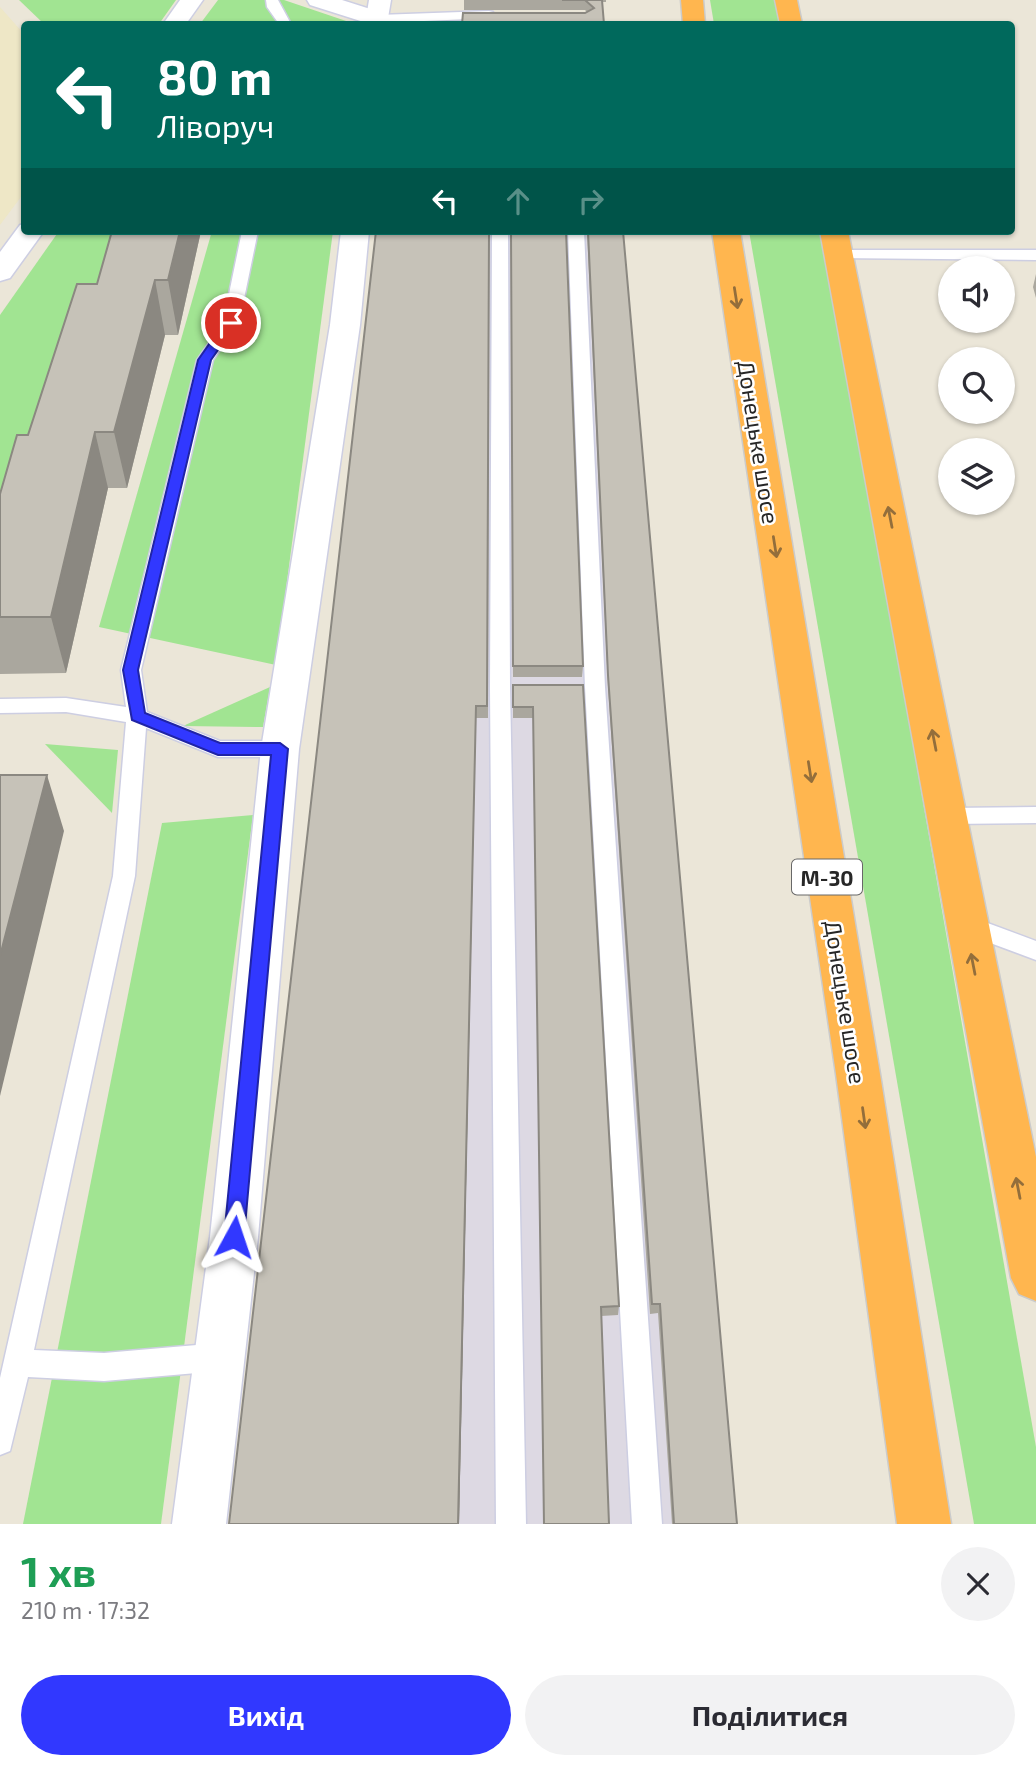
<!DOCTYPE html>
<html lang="uk">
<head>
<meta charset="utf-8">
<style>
	body { margin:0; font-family:"Exo 2",sans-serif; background:#f2f2f3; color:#2b2b33; height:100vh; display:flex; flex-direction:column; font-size:26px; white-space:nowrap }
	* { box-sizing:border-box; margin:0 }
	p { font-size:23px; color:#7c7c81 }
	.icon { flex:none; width:38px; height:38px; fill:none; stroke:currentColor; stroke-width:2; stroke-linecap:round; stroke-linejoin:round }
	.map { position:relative; height:1524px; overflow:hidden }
	.panel { display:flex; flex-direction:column; background:#fff; flex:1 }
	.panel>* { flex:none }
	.top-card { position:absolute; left:21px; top:21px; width:994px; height:214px; border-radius:7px; box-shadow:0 2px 5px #0004; background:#00695c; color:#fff; overflow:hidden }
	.controls { position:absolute; left:938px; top:256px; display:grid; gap:14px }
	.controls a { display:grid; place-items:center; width:77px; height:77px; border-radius:50%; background:#fff; box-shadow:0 2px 5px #0004; font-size:35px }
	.pin { position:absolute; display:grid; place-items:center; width:60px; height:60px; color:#fff; margin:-30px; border:4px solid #fff; border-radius:50%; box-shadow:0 2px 7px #0007 }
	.me { position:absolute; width:77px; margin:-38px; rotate:5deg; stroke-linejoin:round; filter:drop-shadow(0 0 5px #0008) }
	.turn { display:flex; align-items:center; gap:24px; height:147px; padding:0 21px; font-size:32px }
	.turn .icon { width:91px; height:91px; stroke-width:2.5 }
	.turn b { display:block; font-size:49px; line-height:60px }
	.lanes { display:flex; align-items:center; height:66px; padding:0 21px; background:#0003; justify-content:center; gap:35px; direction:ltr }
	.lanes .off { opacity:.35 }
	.round { display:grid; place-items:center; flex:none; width:74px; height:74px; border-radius:37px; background:#f2f2f3 }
	.headline { display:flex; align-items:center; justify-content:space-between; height:119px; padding:0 21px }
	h1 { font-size:42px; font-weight:700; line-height:52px; color:#1e9e55 }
	.button { display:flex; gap:14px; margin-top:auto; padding:14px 21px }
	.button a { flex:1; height:80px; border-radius:42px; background:#3138ff; color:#fff; font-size:28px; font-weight:700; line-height:80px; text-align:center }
	.button a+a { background:#f2f2f3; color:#2b2b33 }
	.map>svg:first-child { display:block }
	.industrial { fill:#ddd9e3 }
	.education { fill:#eee7c6 }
	.green { fill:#a1e492 }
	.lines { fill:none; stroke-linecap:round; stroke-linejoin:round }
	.lane-casing { stroke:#cdcee2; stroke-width:3 }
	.street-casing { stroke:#cdcee2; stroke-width:3 }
	.secondary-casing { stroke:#cdcee2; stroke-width:3 }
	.highway-casing { stroke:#cbcbcb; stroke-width:3 }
	.lane { fill:#fff; fill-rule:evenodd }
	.street { fill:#fff; fill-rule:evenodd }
	.secondary { fill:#fff; fill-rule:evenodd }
	.highway { fill:#ffb64f; fill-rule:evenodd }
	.wall { fill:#aaa79e }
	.shaded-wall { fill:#8b8881 }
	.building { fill:#c6c2b8; stroke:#8b8881; stroke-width:2 }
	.oneway { stroke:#936e3b }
	.route { fill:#3138ff; stroke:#2024a6; stroke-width:2 }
	.labels { text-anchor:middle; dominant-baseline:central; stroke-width:5; stroke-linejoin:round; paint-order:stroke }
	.shield { fill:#fff; stroke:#686868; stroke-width:2 }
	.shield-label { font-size:21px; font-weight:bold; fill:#272727 }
	.street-label { font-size:23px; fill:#272727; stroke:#fff }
</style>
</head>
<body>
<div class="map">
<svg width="1036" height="1524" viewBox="0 0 1036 1524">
	<rect width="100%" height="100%" fill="#ebe6d8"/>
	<path class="industrial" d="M454 231H621L734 1524H395Z"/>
	<path class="education" d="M0 7 24 34V193L0 225Z"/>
	<g class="green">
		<path d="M19 0H176L159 24H44Z"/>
		<path d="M218 0H284L355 24H200Z"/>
		<path d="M710 0H782L787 24H714Z"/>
		<path d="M59 231H120L0 575V315Z"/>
		<path d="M212 231H333L276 665 99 627Z"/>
		<path d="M749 231H823L1036 1447V1524H974Z"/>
		<path d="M270 687 263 727 183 726Z"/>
		<path d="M45 744 118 750 112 813Z"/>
		<path d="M253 815 161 1524H23L162 823Z"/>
	</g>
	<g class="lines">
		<defs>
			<g id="lane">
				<path d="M266 0H278L291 24H279L267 7Z"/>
				<path d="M489 11 493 12V18L378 23 372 19 378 15Z"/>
				<path d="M242 231H258L239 323 213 360 141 670 147 712 220 741H280L287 744 290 749 287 754 280 757H218L146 728 135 876 34 1350 104 1353 220 1343 230 1347 234 1357 230 1367 220 1371 104 1381 28 1377 10 1451 0 1455V1378L113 876 126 722 66 712 0 713V699L66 698 126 707 121 670 197 360 223 323Z"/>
				<path d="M492 231H508L510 687 526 1524H496L490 687Z"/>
				<path d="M568 231H584L605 687 662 1524H632L585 687Z"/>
				<path d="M839 250H1036V260L834 258 831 255Z"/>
				<path d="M1036 807V823L949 824 941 822 938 816 941 810 949 808Z"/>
				<path d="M966 915 1036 941V960L958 931 955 924 958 917Z"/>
			</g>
			<g id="street">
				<path d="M180 0H203L186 24H163Z"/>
				<path d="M369 0H391L387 24H365Z"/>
				<path d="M24 224V231H44L10 278 0 281V252L20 225Z"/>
				<path d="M341 231H369L360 325 299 749 258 1237 226 1524H172L210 1237 261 749 330 325Z"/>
			</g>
			<path id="secondary" d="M307 0H342L386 14 390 19 386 24H370L310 5Z"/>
			<g id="highway">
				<path d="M681 0H703L705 24H683Z"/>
				<path d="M775 0H797L802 24H780Z"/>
				<path d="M712 231H740L880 1074 951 1524H897L836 1074Z"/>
				<path d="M820 231H848L1036 1157V1301L1019 1294 1011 1278Z"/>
			</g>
		</defs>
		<use href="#lane" class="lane-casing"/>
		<use href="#street" class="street-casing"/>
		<use href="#secondary" class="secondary-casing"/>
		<use href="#highway" class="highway-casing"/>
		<use href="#lane" class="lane"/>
		<use href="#street" class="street"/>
		<use href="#secondary" class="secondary"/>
		<use href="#highway" class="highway"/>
	</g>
	<g class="wall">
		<path d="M464 0H606V2H602L585 13 587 12 585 10H464Z"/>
		<path d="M112 231H201L178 335H165L127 488H108L66 673 0 674V494L97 284Z"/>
		<path d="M489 231 488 718H476L459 1524H229Z"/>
		<path d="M511 231 583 666 582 677H513Z"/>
		<path d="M587 231H623L737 1524H672L658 1313 650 1314 608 687Z"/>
		<path d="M1036 274V298L1033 287Z"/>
		<path d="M513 685H583L619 1306 618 1315 601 1316 533 718H513Z"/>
	</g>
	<g class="shaded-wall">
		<path d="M180 231H201L178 335 168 280Z"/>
		<path d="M155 280 165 335 127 488 114 432Z"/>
		<path d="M95 432 108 488 66 673 51 617Z"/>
		<path d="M476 706 459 1524H458Z"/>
		<path d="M47 775 64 831 0 1096V956Z"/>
	</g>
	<g class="building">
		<path d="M562 0H602L604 24H462L463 13H585L594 8 585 0Z"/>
		<path d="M112 231H180L168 280H155L114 432H95L51 617H0V494L17 435H28L77 284H97Z"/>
		<path d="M376 231H489L487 706H476L458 1524H229Z"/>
		<path d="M511 231H566L583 666H513Z"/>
		<path d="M588 231H623L737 1524H674L660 1304H652L608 675Z"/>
		<path d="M513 685H583L619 1306 601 1307 609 1524H544L533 707H513Z"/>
		<path d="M0 775H47L0 956Z"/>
	</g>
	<defs><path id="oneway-shaft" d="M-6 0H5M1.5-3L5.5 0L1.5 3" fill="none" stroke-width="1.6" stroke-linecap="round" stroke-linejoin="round" transform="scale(1.75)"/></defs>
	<g class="oneway">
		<use href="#oneway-shaft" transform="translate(736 298) rotate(81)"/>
		<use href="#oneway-shaft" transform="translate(890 517) rotate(-101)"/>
		<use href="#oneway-shaft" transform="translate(775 547) rotate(81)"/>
		<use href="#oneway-shaft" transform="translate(934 740) rotate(-101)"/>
		<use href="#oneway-shaft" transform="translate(810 772) rotate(81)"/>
		<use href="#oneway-shaft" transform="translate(973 964) rotate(-101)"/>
		<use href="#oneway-shaft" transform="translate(864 1118) rotate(82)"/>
		<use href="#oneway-shaft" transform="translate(1018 1188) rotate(-101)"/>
	</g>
	<path class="route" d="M226 320 237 323 211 360 138 670 145 713 220 743H280L288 749 244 1237 241 1244 234 1247 227 1244 224 1237 271 755H218L132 720 123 670 198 360Z"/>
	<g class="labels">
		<rect class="shield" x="792" y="859.5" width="70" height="35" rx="5"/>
		<g class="shield-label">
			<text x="827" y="877">М-30</text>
		</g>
		<g class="street-label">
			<text transform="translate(759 442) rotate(81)">Донецьке шосе</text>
			<text transform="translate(846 1002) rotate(81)">Донецьке шосе</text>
		</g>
	</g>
</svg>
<div class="controls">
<a><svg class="icon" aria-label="sound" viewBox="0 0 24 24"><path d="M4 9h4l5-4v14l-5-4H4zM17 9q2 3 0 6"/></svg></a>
<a><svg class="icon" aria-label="search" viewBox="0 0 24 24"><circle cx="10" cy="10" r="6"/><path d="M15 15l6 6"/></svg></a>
<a><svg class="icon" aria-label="layers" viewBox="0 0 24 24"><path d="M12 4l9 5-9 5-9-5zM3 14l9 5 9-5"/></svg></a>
</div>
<div class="pin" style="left:231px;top:323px;background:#d93025"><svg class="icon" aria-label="arrive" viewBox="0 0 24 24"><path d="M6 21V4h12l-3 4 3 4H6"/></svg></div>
<svg class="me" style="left:234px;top:1237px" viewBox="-20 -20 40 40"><path d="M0-17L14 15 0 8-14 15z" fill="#3138ff" stroke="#fff" stroke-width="4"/></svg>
<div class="top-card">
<div class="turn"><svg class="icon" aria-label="left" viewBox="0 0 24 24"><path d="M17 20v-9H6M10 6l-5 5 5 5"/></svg><div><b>80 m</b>Ліворуч</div></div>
<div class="lanes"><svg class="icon" aria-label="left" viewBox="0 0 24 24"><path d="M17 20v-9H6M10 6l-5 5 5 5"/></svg><svg class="icon off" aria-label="ahead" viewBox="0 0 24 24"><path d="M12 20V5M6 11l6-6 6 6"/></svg><svg class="icon off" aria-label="right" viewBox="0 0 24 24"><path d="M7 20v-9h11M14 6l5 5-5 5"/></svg></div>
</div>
</div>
<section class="panel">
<div class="headline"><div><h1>1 хв</h1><p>210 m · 17:32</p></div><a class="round"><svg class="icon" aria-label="close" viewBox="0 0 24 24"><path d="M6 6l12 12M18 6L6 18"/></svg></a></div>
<div class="button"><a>Вихід</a><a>Поділитися</a></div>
</section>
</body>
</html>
